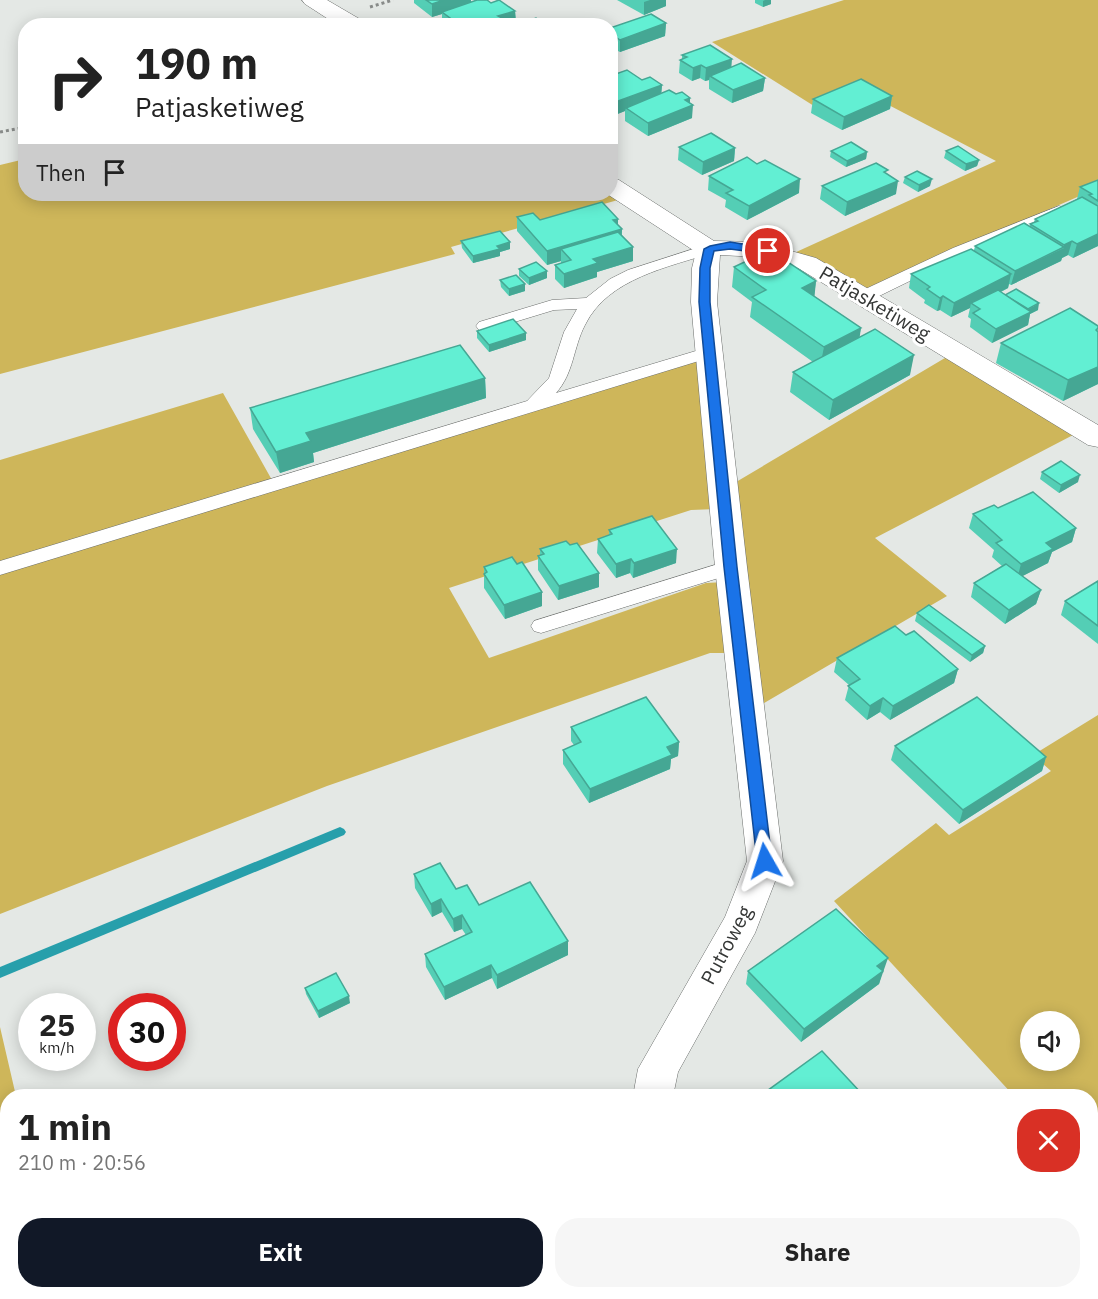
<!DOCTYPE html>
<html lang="en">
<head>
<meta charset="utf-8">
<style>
	body { margin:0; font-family:"IBM Plex Sans",sans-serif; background:#f6f6f6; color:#222; height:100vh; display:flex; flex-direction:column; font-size:22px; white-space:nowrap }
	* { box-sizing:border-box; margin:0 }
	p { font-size:20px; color:#767676 }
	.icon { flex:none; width:33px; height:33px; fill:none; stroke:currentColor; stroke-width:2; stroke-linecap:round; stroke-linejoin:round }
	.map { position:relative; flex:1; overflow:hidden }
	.panel { position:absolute; left:0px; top:1089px; width:1098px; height:210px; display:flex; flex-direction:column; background:#fff; border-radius:24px 24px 0 0; box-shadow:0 3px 15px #0003 }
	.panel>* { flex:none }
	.hud { position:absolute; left:18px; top:18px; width:600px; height:183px; border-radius:24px; box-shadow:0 3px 15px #0003; background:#fff; color:#222; overflow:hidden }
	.buttons { position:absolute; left:1020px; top:1011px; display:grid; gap:12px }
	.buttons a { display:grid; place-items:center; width:60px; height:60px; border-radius:50%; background:#fff; box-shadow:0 3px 15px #0003; font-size:30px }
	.speed { position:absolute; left:18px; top:993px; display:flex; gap:12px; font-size:30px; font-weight:700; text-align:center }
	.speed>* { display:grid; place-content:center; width:78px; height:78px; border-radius:50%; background:#fff; box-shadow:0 3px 15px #0003; line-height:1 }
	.speed small { font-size:15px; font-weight:400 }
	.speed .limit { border:9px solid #d22; background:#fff; color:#111 }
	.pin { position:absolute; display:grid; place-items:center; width:51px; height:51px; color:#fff; margin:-26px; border:3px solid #fff; border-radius:50%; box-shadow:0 2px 6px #0007 }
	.me { position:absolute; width:66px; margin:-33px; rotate:354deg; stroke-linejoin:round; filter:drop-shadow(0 0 4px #0008) }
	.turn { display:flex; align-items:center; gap:21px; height:126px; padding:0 18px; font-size:27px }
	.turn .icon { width:78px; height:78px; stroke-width:2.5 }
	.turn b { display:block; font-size:42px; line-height:51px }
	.then { display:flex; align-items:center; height:57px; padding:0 18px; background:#0003; gap:12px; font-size:22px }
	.round { display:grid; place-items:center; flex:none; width:63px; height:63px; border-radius:24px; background:#f6f6f6 }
	.overview { display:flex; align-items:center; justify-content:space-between; height:102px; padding:0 18px }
	h1 { font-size:36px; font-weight:700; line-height:45px }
	.cta { display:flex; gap:12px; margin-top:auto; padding:12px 18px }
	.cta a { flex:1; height:69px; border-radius:24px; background:#111827; color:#fff; font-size:24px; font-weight:700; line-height:69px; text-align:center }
	.cta a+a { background:#f6f6f6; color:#222 }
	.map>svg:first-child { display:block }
	.green { fill:#ceb65a; fill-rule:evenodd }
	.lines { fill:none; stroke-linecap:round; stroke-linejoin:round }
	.stream { fill:#279fab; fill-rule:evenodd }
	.lane-casing { stroke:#6b6e6c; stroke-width:1 }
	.street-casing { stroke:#6b6e6c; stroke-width:1 }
	.path { stroke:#888b89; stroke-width:3; stroke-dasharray:3 3; stroke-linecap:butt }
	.lane { fill:#fff; fill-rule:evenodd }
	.street { fill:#fff; fill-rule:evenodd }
	.wall { fill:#54ceb5 }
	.shaded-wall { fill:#45a794 }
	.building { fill:#62efd3; stroke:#45a794; stroke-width:1.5 }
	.route { fill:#1a73e8; stroke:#114b97; stroke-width:1.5 }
	.labels { text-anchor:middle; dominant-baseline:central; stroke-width:6; stroke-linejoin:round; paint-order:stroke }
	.street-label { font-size:20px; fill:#343635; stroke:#fff }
</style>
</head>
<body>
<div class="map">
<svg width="1098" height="1299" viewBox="0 0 1098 1299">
	<rect width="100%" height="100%" fill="#e4e8e5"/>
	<g class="green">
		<path d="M844 0H1098V188L864 290 794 253 996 161 858 89 814 106 712 42Z"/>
		<path d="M25 159 26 194H610L625 198 451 247 455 254 0 374V165Z"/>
		<path d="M950 355 1075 434 875 538 947 596 759 706 731 485Z"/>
		<path d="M703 359 717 509 691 510 449 588 489 658 706 583 725 582 732 653H710L327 786 0 914V460L223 393 277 489Z"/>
		<path d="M1098 715V1189L1091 1181 1090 1096H1014L834 901 936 823 949 835 1051 771 1033 755ZM1030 1022H1070V1060H1030Z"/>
		<path d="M0 1027 16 1096H8V1292H61L63 1299H0Z"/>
		<path d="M1098 1212V1299H984L994 1292H1090L1091 1218Z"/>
	</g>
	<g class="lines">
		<path class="stream" d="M340 827 344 829 346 832 344 835 0 978V967Z"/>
		<defs>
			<g id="lane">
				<path d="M1059 206 1065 208 1067 211 1065 214 965 254 871 300H859L857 296 859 292 953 248Z"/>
				<path d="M709 244 717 249 715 252C669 267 608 278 585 325 573 348 574 373 556 393L709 347 715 348 718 352 715 356 0 575V561L527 401 549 378 564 332 577 309 554 310 485 331 479 330 476 326 479 322 552 300 586 298 610 279 628 270Z"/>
				<path d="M731 560 738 562 741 567 738 572 541 633 534 631 531 626 534 621Z"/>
			</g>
			<g id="street">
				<path d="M302 0H327L363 21 365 26H339L305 4Z"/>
				<path d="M610 178 619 180 714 241 759 242 816 258 1098 425V447L1088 445 798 268 759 257 720 255 717 302 747 567 783 861 755 933 678 1072 673 1096H633L638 1069 725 917 747 861 715 567 691 302 692 268 696 252 607 194H610Z"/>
				<path d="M544 1292H599L597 1299H540Z"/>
				<path d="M729 1292H775L779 1299H731Z"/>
			</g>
		</defs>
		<use href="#lane" class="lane-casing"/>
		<use href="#street" class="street-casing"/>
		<g class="path">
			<path d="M370 7 393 0"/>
			<path d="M0 132 26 127"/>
		</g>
		<use href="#lane" class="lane"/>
		<use href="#street" class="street"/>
	</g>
	<g class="wall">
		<path d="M414 0H471V2L491 3 515 11 516 23 509 26H443L442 25V14L432 17 414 3Z"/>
		<path d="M617 0H666V6L644 15Z"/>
		<path d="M755 0H771V4L763 7 755 3Z"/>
		<path d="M666 23 665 36 620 52 610 47V28Z"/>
		<path d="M682 55 732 67 765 78 763 91 732 103 709 89V80L705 81 700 78 692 81 679 73 680 60 682 59Z"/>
		<path d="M642 80 662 85 661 94 690 103 692 118 648 136 625 121V111L610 117Z"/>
		<path d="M892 96 890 109 842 130 811 113 813 99Z"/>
		<path d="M679 147 735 148 734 161 702 175 678 160Z"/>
		<path d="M831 151 867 152 866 159 846 167 830 157Z"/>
		<path d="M946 151 979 160 977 166 965 171 944 158Z"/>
		<path d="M887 174 896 194 845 216 820 199 822 186Z"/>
		<path d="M709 176 799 193 747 220 725 207 726 200 708 190Z"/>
		<path d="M905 177 930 186 918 192 903 183Z"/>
		<path d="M1098 180V246L1073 258 1068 255 1062 258 1061 261 1011 285 1009 284 1008 288 1001 292 1038 310 1030 314 1028 325 992 343 970 327 971 319 968 317 970 308 951 317 940 310 937 311 924 303 925 300 909 288 911 274 974 250 975 246 1030 226V224L1034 222 1035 219 1077 199 1080 187Z"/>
		<path d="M517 217 540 220 618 225 622 229V235L633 247V261L597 272V277L564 288 555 279V265L561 263V261L547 265 517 231Z"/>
		<path d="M461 241 510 249 500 252V256L473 263 462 248Z"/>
		<path d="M734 267 816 281 814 296 861 328 859 337 910 375 829 420 790 392 793 372 813 362 750 317 752 302 732 287Z"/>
		<path d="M519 269 547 278 529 285 519 276Z"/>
		<path d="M500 280 525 284V291L509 296 501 287Z"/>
		<path d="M1098 326V384L1063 401 996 363 1001 343Z"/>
		<path d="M477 331 526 333V340L489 352 477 338Z"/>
		<path d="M485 378 486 398 313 453 314 462 280 473 253 429 250 408Z"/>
		<path d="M1042 472 1078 482 1059 493 1040 479Z"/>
		<path d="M998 508 1076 528 1072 542 1052 552 1048 563 1022 576 1041 590 1036 604 1005 624 971 597 974 583 1002 566 992 557 994 550 969 528 973 514Z"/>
		<path d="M609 530 676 563 633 578 630 573 616 578 597 553 598 539 609 535Z"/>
		<path d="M570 545 599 573V587L558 600 538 570V556L540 555V549Z"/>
		<path d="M484 567 542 606 505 619 484 588Z"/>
		<path d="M1098 581V644L1061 615 1065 601Z"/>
		<path d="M917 613 985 646 983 653 970 662 915 621Z"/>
		<path d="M906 635 958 669 954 683 890 720 880 712 867 720 845 700 849 685 834 672 837 658Z"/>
		<path d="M571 727 679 742 678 756 671 759 670 769 589 803 563 764V750L574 745 571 741Z"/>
		<path d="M895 746 1046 757 1042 771 959 824 891 760Z"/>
		<path d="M414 874 456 889 479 905 568 955 497 989 492 978 445 1000 426 967 425 954 466 935 462 929 454 932 442 912 432 917 415 888Z"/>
		<path d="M748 971 884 972 882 973 879 984 801 1042 746 984Z"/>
		<path d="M305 988 350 1003 319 1018 306 994Z"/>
		<path d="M874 1292H895L884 1299H880Z"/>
	</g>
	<g class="shaded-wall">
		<path d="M444 0H471V4L442 12V14L432 17V4Z"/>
		<path d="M650 0H666V6L644 15V2Z"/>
		<path d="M765 0H771V4L763 7V1Z"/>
		<path d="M515 11 516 23 509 26H481L498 16Z"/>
		<path d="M666 23 665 36 620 52V40Z"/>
		<path d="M732 59 731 72 710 76 709 80 705 81 706 68Z"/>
		<path d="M701 65 700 78 692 81 693 68Z"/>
		<path d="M765 78 763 91 732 103 733 90Z"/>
		<path d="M662 85 661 98 626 108 625 111 610 117V104Z"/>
		<path d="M892 96 890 109 842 130 844 117Z"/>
		<path d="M690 98V106L693 105 692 118 648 136V123L685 100Z"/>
		<path d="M735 148 734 161 702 175 703 162Z"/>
		<path d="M867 152 866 159 846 167 847 161Z"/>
		<path d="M979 160 977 166 965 171 966 164Z"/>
		<path d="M800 179 799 193 747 220 749 206Z"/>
		<path d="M932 179 930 186 918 192 919 185Z"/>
		<path d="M898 181 896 194 845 216 847 202Z"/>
		<path d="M618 219V230L622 229 621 243 561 249V261L547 265V251L613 220Z"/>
		<path d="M1098 234V246L1073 258 1077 244Z"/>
		<path d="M1072 241 1068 255 1062 258 1061 261 1011 285 1015 271 1064 248V245Z"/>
		<path d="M510 242V249L500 252V256L473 263V256L497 246Z"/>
		<path d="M633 247V261L597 272V277L564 288V274L593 259Z"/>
		<path d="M547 271V278L529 285V278Z"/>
		<path d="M1011 274 1008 288 974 305 971 303 970 308 951 317 954 303Z"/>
		<path d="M816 281 814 301 802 288Z"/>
		<path d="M525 284V291L509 296V289Z"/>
		<path d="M943 296 940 310 937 311 940 298Z"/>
		<path d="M1039 303 1038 310 1030 314 1028 325 992 343 996 329Z"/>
		<path d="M861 328 858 348 820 367 824 347Z"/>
		<path d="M526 333V340L489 352V345Z"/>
		<path d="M914 355 910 375 829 420 833 400Z"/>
		<path d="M1098 367V384L1063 401 1068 380Z"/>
		<path d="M485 378 486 398 313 453 314 462 280 473 276 452 306 433Z"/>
		<path d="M1080 475 1078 482 1059 493 1061 485Z"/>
		<path d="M1076 528 1072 542 1052 552 1048 563 1017 579 1021 564 1046 543Z"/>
		<path d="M677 549 676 563 633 578 634 563Z"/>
		<path d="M631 559 630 573 616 578V564Z"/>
		<path d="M599 573V587L558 600 559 586Z"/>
		<path d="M1041 590 1036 604 1005 624 1009 610Z"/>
		<path d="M542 592V606L505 619 504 605Z"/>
		<path d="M985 646 983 653 970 662 972 655Z"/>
		<path d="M958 669 954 683 890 720 893 706Z"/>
		<path d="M883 698 880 712 867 720 870 706Z"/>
		<path d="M679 742 678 756 671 759 670 769 589 803 590 789 667 747Z"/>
		<path d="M1046 757 1042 771 959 824 963 810Z"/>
		<path d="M441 899 442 912 432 917 431 904Z"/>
		<path d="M462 915V929L454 932 453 919Z"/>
		<path d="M568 941V955L497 989V975Z"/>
		<path d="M888 958 879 984 801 1042 804 1029 877 966Z"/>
		<path d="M491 965 492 978 445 1000 444 987Z"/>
		<path d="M349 996 350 1003 319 1018 318 1011Z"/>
		<path d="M885 1292H895L884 1299H882Z"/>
	</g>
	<g class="building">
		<path d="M426 0H444L432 4Z"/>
		<path d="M477 0H487L491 3 499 0 515 11 498 16 502 18 481 26H461L442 12Z"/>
		<path d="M651 14 666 23 620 40 610 33V28Z"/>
		<path d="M536 18 547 26H514Z"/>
		<path d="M710 45 732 59 706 68 701 65 693 68 680 60 687 57 682 55Z"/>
		<path d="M741 63 765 78 733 90 710 76Z"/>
		<path d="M627 70 642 80 650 77 662 85 610 104V76Z"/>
		<path d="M861 79 892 96 844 117 813 99Z"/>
		<path d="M669 90 676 94 682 92 690 98 685 100 693 105 648 123 626 108Z"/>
		<path d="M711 133 735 148 703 162 679 147Z"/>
		<path d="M851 142 867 152 847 161 831 151Z"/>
		<path d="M958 146 979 160 966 164 946 151Z"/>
		<path d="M747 157 757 164 765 160 800 179 749 206 726 193 733 190 709 176Z"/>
		<path d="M876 163 888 170 884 172 898 181 847 202 822 186Z"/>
		<path d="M917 171 932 179 919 185 905 177Z"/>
		<path d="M1098 180V201L1089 195 1092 194 1080 187Z"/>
		<path d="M1082 197 1098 206V234L1077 244 1072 241 1064 245 1030 224 1038 221 1035 219Z"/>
		<path d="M602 202 618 219 613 220 622 229 547 251 517 217 533 213 540 220Z"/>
		<path d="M1024 223 1064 247 1015 271 975 246Z"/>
		<path d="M500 231 510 242 497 246 500 249 473 256 461 241Z"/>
		<path d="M618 232 633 247 593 259 598 263 564 274 555 265 571 260 561 249Z"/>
		<path d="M971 249 1011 274 954 303 943 296 940 298 927 289 930 287 911 274Z"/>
		<path d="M770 250 816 281 802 288 861 328 824 347 752 297 766 290 734 267Z"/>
		<path d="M536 262 547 271 529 278 519 269Z"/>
		<path d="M516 275 525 284 509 289 500 280Z"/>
		<path d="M1016 289 1039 303 1028 309 1005 295Z"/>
		<path d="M998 290 1031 312 996 329 973 313 980 309 971 303Z"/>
		<path d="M1070 308 1098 326V328L1096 330 1098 332V367L1068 380 1001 343Z"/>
		<path d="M513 319 526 333 489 345 477 331Z"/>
		<path d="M875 329 914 355 833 400 793 372Z"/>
		<path d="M460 345 485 378 306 433 311 441 276 452 250 408Z"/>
		<path d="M1061 461 1080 475 1061 485 1042 472Z"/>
		<path d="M1033 492 1076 528 1046 543 1053 549 1021 564 996 543 1002 540 973 514 994 505 998 508Z"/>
		<path d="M652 516 677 549 634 563 631 559 616 564 598 539 612 534 609 530Z"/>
		<path d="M566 541 570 545 577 543 599 573 559 586 538 556 544 554 540 549Z"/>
		<path d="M512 557 517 564 522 562 542 592 504 605 484 574 487 572 484 567Z"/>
		<path d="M1006 564 1041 590 1009 610 974 583Z"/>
		<path d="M1098 581V626L1065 601Z"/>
		<path d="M929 605 985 646 972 655 917 613Z"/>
		<path d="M895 626 906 635 914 631 958 669 893 706 883 698 870 706 848 686 860 679 837 658Z"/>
		<path d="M646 697 679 742 667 747 672 755 590 789 563 750 581 742 571 727Z"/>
		<path d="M977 697 1046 757 963 810 895 746Z"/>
		<path d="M440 863 456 889 467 885 479 905 530 882 568 941 497 975 491 965 444 987 425 954 472 932 462 915 453 919 441 899 431 904 414 874Z"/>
		<path d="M836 909 888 958 877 966 883 971 804 1029 748 971Z"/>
		<path d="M336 973 349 996 318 1011 305 988Z"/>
		<path d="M822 1051 864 1096H760Z"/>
	</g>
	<path class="route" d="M730 242 768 248 774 251 768 254 730 249 714 251 710 268V302L737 567 772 861 770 865 765 867 759 865 757 861 724 567 699 302 700 268 704 249 710 246Z"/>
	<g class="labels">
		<g class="street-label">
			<text transform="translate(875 303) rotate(31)">Patjasketiweg</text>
			<text transform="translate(726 945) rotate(-62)">Putroweg</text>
		</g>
	</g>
</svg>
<div class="buttons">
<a><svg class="icon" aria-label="sound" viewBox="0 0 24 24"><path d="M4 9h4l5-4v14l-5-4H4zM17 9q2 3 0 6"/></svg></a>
</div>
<div class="speed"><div>25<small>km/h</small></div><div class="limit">30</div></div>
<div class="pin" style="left:768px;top:251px;background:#d93025"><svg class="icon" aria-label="arrive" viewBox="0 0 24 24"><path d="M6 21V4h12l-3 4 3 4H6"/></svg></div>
<svg class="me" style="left:765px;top:861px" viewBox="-20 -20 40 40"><path d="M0-17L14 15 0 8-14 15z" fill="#1a73e8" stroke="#fff" stroke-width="4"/></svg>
<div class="hud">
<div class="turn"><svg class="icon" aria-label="right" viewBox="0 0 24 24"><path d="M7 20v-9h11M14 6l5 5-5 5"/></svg><div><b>190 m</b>Patjasketiweg</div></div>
<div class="then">Then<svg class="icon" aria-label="arrive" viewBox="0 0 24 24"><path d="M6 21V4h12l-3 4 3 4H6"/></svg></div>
</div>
<section class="panel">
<div class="overview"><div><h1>1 min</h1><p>210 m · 20:56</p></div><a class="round" style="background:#d93025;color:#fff"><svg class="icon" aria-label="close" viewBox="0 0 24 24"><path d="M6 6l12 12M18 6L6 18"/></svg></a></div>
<div class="cta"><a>Exit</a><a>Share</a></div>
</section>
</div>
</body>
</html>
